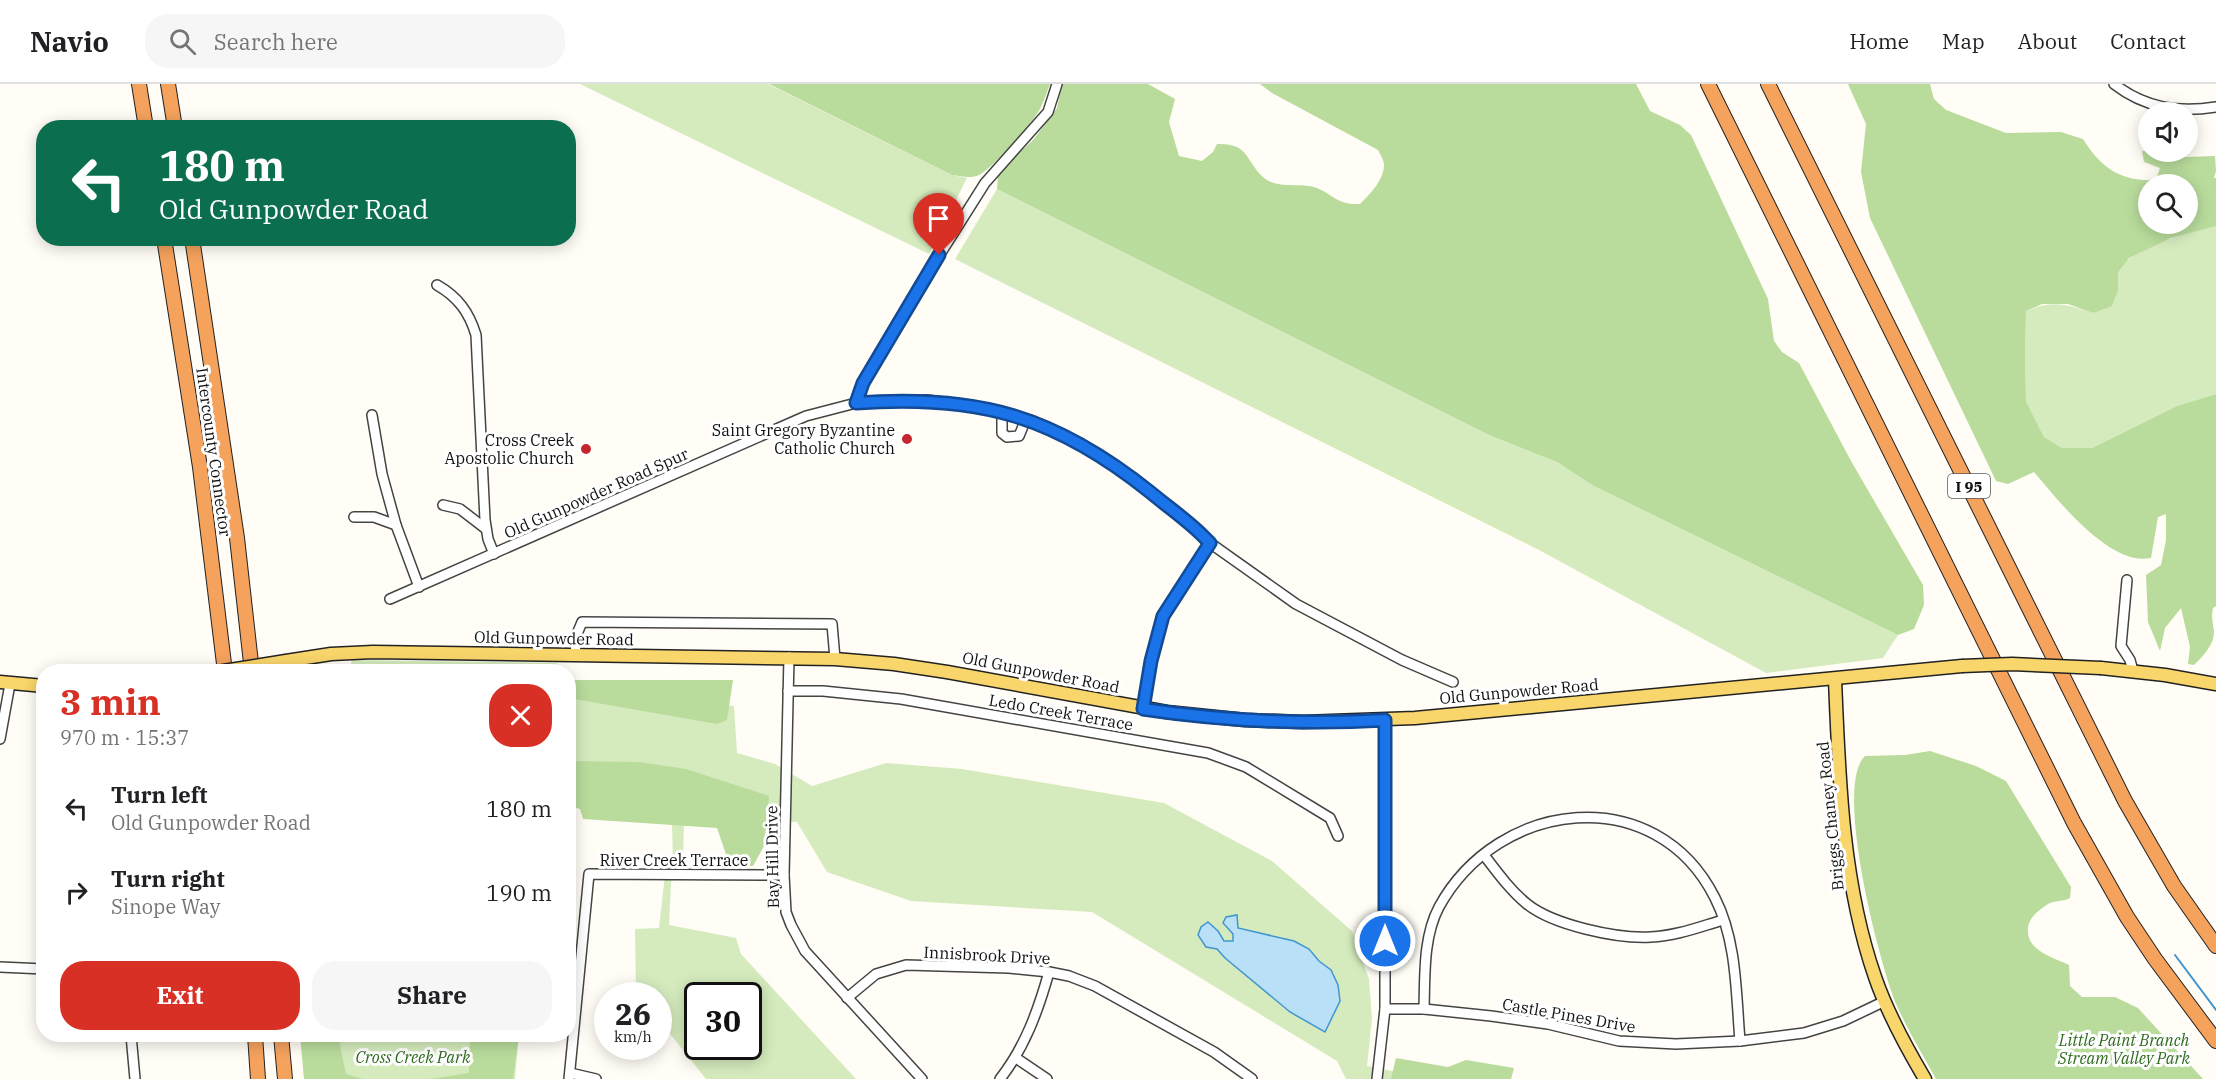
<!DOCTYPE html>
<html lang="en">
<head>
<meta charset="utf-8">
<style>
	body { margin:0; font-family:"IBM Plex Serif",serif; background:#f6f6f6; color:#202124; height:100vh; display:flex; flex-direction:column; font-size:22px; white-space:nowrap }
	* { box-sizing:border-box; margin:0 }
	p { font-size:20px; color:#757577 }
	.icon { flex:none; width:33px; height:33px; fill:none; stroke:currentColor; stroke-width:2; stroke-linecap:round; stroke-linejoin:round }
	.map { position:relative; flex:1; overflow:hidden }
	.side { position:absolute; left:36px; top:580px; width:540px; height:378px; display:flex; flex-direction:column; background:#fff; border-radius:24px; box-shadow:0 3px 15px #0003 }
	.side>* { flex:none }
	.banner { position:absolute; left:36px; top:36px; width:540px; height:126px; border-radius:24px; box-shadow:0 3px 15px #0003; background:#0b6e4f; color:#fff; overflow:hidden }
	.buttons { position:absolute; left:2138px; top:18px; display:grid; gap:12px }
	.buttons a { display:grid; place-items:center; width:60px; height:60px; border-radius:50%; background:#fff; box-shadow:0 3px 15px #0003; font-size:30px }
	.speed { position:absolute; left:594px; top:898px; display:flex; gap:12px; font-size:30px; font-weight:700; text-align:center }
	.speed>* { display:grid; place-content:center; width:78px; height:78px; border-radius:50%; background:#fff; box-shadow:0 3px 15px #0003; line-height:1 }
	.speed small { font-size:15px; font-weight:400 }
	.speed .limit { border:3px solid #111; border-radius:9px; background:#fff; color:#111 }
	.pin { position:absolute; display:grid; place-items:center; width:51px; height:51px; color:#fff; margin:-62px -26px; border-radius:50% 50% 50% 0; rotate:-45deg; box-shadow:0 0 6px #0007 }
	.pin .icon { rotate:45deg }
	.me { position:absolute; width:66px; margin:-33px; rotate:0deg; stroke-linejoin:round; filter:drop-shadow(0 0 4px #0008) }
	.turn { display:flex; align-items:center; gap:21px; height:126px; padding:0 24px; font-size:27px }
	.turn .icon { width:78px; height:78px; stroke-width:2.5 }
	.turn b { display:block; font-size:42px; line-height:51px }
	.round { display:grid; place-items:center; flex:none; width:63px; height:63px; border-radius:24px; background:#f6f6f6 }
	.overview { display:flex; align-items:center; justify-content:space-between; height:102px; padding:0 24px }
	h1 { font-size:36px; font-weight:700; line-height:45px; color:#d93025 }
	.primary-button { display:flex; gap:12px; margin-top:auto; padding:12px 24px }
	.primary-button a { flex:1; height:69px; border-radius:24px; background:#d93025; color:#fff; font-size:24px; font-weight:700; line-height:69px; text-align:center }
	.primary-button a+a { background:#f6f6f6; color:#202124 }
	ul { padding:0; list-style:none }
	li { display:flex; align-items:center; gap:18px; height:84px; padding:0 24px }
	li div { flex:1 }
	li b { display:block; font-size:22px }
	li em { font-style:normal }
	header { display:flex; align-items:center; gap:36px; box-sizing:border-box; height:84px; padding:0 30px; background:#fff; border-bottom:2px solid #e0e0e0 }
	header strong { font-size:28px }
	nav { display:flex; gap:33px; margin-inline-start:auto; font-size:21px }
	.search { width:420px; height:54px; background:#f6f6f6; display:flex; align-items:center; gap:15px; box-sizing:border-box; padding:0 21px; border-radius:24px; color:#757577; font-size:22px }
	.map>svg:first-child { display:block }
	.green { fill:#d5ebbd; fill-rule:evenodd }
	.forest { fill:#b9dc9c; fill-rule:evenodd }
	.water { fill:#b9e0f7; stroke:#3f96cf; stroke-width:1.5 }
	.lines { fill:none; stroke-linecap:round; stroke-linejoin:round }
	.stream { stroke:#3f96cf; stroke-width:2 }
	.minor-casing { stroke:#444; stroke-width:12 }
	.major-casing { stroke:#222; stroke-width:15 }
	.highway-casing { stroke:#222; stroke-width:16 }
	.minor { stroke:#fff; stroke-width:9 }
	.major { stroke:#f9d66b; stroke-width:12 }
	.highway { stroke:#f5a25d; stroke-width:14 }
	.major-bridge-casing { stroke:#222; stroke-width:15; stroke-linecap:butt }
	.major-bridge { stroke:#f9d66b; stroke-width:12 }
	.route-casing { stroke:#114b97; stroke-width:15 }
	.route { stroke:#1a73e8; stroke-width:10 }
	.poi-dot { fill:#c4262e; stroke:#fff; stroke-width:2 }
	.labels { text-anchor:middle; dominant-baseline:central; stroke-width:6; stroke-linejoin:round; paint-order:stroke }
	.shield { fill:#fff; stroke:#585858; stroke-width:1.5 }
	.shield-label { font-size:15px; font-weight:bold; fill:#111 }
	.poi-label { font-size:16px; fill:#111; stroke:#fff; text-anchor:end }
	.street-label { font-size:16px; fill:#111; stroke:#fff }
	.park-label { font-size:16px; font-style:italic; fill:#2f6b1f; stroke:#fff }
</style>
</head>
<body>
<header>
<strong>Navio</strong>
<div class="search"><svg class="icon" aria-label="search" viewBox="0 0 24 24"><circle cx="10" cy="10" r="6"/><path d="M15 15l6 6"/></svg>Search here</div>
<nav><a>Home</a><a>Map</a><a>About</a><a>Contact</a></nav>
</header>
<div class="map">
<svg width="2216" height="995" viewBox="0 0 2216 995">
	<rect width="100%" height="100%" fill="#fffdf5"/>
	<g class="green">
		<path d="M580 0H768L952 91 967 94 929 170Z"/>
		<path d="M997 105 1489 351 1557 378 1592 401 1898 551 1883 574 1766 589 1539 466 955 175Z"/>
		<path d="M2216 142V310L2177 322 2092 364H2062L2044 353 2026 317 2025 268 2026 227C2052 216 2067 220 2093 229L2118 206C2118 201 2116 192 2118 187 2128 165 2193 146 2216 142Z"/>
		<path d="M352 576 557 579 556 588H348Z"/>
		<path d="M569 605 734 622 737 669 775 680 812 702 886 679 962 685 1164 719 1272 777 1352 847 1369 895 1372 934 1367 982 1428 994 1491 989 1513 995H1346L1337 977 1092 828 911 817 827 788 797 738 684 734 683 781 671 798 669 841 736 854 741 870 856 995H706L659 936 658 912H640L636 907 635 845 659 844 666 782 673 777 672 741 569 717ZM698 912H748V963H698Z"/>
		<path d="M310 951H519L515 995H310Z"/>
	</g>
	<g class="forest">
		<path d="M769 0H1050C1046 10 1043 21 1037 30 1029 42 991 86 979 91 970 95 961 92 952 91Z"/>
		<path d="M1062 0H1148L1175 15 1169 38 1179 72 1202 77 1213 68 1217 60C1249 59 1245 76 1263 93 1279 107 1300 97 1317 104 1335 112 1338 121 1360 120 1370 110 1384 96 1384 81 1384 76 1380 70 1378 66L1272 9 1260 0H1636L1650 27 1680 41 1691 51 1768 215 1774 257 1782 268 1799 279 1851 377 1923 501 1924 521 1914 545 1898 551 1592 401 1557 378 1489 351 997 105 998 91 1003 84 1034 55 1057 24Z"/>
		<path d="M1848 0H1930L1934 15 1946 26 2006 49 2061 48 2083 55C2101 84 2121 98 2156 96L2160 84 2144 78 2142 67 2160 68 2185 73 2215 72 2216 87 2214 94H2216V142L2171 154 2129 174 2118 188V206L2112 222 2093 229 2068 220H2042L2026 227 2025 268 2026 317 2044 353 2062 364H2092L2177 322 2216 310V522L2213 524C2211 533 2213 539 2214 548 2214 561 2203 572 2194 581L2188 580 2190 563 2181 524 2165 544 2160 567 2148 538 2146 491 2161 481 2166 456V430L2158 433 2151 474C2110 483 2058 416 2034 388L2008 400 1996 397 1870 134 1861 88 1866 40ZM2148 100H2187V140H2148Z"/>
		<path d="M568 596H733L727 636 717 640 569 614Z"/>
		<path d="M1930 667 1976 682 2006 697 2071 803 2070 814C2063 818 2055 816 2048 820 2039 826 2029 833 2028 844 2026 867 2052 873 2069 881L2070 902 2082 913H2115L2138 924 2203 995H1936C1923 971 1908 947 1897 922 1880 882 1833 702 1865 672L1905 671Z"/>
		<path d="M569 677 639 678 686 685 769 712 764 762 753 782H730L717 744 583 735 580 725 569 722Z"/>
		<path d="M300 951H338L346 990 363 995H304Z"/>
		<path d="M470 951H519L513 995H430L469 989Z"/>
		<path d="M1396 974 1448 983 1466 976 1514 984 1511 995H1391Z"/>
	</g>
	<path class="water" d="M1237 831 1238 844 1294 857 1309 865 1319 877 1331 886 1338 901 1340 917 1325 948 1290 928 1225 874 1217 865 1206 863 1198 851 1201 843 1208 838 1218 847 1224 857H1233V850L1223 839 1226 833Z"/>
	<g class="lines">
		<path class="stream" d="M2175 871 2216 926"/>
		<defs>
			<g id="minor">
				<path d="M2114 0C2145 24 2178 29 2216 23"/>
				<path d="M437 201C458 213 469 228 476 251L485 436 488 455 494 470"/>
				<path d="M856 319 863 299 918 205 985 99 1048 28 1057 0"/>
				<path d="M1002 328V349L1007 353 1019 352 1026 335"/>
				<path d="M372 331 382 390 396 441 419 503"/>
				<path d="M443 421 460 425 486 445"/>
				<path d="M354 433H374L396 441"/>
				<path d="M2127 496 2121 562 2130 576 2133 587"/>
				<path d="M390 515 806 332 856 319 927 316 991 325 1033 337 1065 352 1109 377 1196 445 1210 459 1296 520 1402 576 1453 598"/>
				<path d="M575 570 577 550 582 538 832 540 835 575"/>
				<path d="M789 573 784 791 786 828 791 841 805 867 922 995"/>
				<path d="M788 607H823L901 615 1208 669 1246 683 1330 734 1338 752"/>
				<path d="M1143 625 1151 577 1163 532 1210 459"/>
				<path d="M0 655 10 600"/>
				<path d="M1484 771C1497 788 1510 806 1527 820 1553 841 1617 855 1651 853 1676 852 1699 843 1723 836"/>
				<path d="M0 883 44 885"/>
				<path d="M847 914 876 890 906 881 1009 884 1049 888 1069 892 1095 902 1214 968 1252 995"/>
				<path d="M1385 925H1424L1491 932 1548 940 1619 957 1676 960 1740 957 1804 949 1843 937 1885 917"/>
				<path d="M1424 925C1425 892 1423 853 1439 823 1498 715 1656 696 1715 814 1737 857 1736 910 1740 957"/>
				<path d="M131 951 135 995"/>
				<path d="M1016 974 1047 995"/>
				<path d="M570 989 596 995"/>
				<path d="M569 995 589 790 784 791"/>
				<path d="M1000 995C1025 963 1038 927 1049 888"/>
				<path d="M1377 995 1385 925V636"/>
			</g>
			<g id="major">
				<path d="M286 577 331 570 373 568 835 575 894 580 947 588 1167 628 1245 636 1303 638 1415 634 1962 582"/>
				<path d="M2101 584 2165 591 2216 600"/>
				<path d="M1835 595C1839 694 1842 798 1875 893 1887 928 1906 963 1925 995"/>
				<path d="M0 598 44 602"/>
			</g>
			<g id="highway">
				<path d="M139 0 146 44"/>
				<path d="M168 0 175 44"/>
				<path d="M1708 0 2074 739 2127 833 2155 875 2216 957"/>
				<path d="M1768 0 2125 717 2174 802 2216 862"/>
				<path d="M164 154 200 383 225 588"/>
				<path d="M192 154 237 454 252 588"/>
				<path d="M255 951 258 995"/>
				<path d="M281 951 285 995"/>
			</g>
		</defs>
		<use href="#minor" class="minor-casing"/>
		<use href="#major" class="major-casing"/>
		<use href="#highway" class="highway-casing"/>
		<use href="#minor" class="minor"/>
		<use href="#major" class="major"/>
		<use href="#highway" class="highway"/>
		<defs>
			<g id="major-bridge">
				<path d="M1962 582 2012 580 2101 584"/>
				<path d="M217 588 286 577"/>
			</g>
		</defs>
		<use href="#major-bridge" class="major-bridge-casing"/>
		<use href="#major-bridge" class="major-bridge"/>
	</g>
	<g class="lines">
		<defs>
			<path id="route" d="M939 171 863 299 856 319C978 310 1055 332 1150 408 1168 423 1187 436 1203 452L1210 459 1163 532 1151 577 1143 625C1224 637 1304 641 1385 636V857"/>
		</defs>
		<use href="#route" class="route-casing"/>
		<use href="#route" class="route"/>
	</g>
	<g class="poi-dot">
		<circle cx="907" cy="355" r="6"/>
		<circle cx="586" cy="365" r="6"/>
	</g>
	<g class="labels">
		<rect class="shield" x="1948" y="390" width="42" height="24" rx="4.5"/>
		<g class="shield-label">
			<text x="1969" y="402">I 95</text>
		</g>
		<g class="poi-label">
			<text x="895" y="346">Saint Gregory Byzantine<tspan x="895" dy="18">Catholic Church</tspan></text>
			<text x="574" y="356">Cross Creek<tspan x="574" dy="18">Apostolic Church</tspan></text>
		</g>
		<g class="street-label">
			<text transform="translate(214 368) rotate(82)">Intercounty Connector</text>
			<text transform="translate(596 409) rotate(-24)">Old Gunpowder Road Spur</text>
			<text transform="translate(554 554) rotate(1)">Old Gunpowder Road</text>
			<text transform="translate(1041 588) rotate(11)">Old Gunpowder Road</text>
			<text transform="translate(1519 607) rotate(-5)">Old Gunpowder Road</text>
			<text transform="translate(1061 628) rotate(10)">Ledo Creek Terrace</text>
			<text transform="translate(1830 732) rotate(-96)">Briggs Chaney Road</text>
			<text transform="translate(772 773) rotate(-91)">Bay Hill Drive</text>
			<text x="674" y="776">River Creek Terrace</text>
			<text transform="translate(987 871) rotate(3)">Innisbrook Drive</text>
			<text transform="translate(1569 931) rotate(10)">Castle Pines Drive</text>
		</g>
		<g class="park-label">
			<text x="2124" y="956">Little Paint Branch<tspan x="2124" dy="18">Stream Valley Park</tspan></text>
			<text x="413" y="973">Cross Creek Park</text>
		</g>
	</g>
</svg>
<div class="buttons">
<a><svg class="icon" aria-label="sound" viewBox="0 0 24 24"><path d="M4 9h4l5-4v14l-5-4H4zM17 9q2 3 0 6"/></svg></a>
<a><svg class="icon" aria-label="search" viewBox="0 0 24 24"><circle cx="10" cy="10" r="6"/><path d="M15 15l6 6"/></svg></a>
</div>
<div class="speed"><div>26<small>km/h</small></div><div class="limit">30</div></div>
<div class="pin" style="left:939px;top:171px;background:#d93025"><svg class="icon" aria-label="arrive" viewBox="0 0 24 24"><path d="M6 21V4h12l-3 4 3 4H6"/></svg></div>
<svg class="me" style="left:1385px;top:857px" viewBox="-20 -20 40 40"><circle r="17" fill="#1a73e8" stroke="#fff" stroke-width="3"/><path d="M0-11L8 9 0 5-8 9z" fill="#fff"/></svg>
<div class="banner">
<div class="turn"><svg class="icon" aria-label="left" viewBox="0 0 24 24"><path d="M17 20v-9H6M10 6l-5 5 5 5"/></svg><div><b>180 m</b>Old Gunpowder Road</div></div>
</div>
<section class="side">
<div class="overview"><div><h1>3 min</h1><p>970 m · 15:37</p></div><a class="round" style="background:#d93025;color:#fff"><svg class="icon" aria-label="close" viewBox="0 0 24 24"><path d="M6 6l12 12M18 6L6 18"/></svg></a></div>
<ul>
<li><svg class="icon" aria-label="left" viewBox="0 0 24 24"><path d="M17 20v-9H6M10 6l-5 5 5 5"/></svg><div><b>Turn left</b><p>Old Gunpowder Road</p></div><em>180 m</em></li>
<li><svg class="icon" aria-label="right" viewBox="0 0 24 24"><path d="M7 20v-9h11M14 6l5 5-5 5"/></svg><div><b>Turn right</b><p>Sinope Way</p></div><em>190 m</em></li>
</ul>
<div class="primary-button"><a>Exit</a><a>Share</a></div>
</section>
</div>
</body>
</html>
